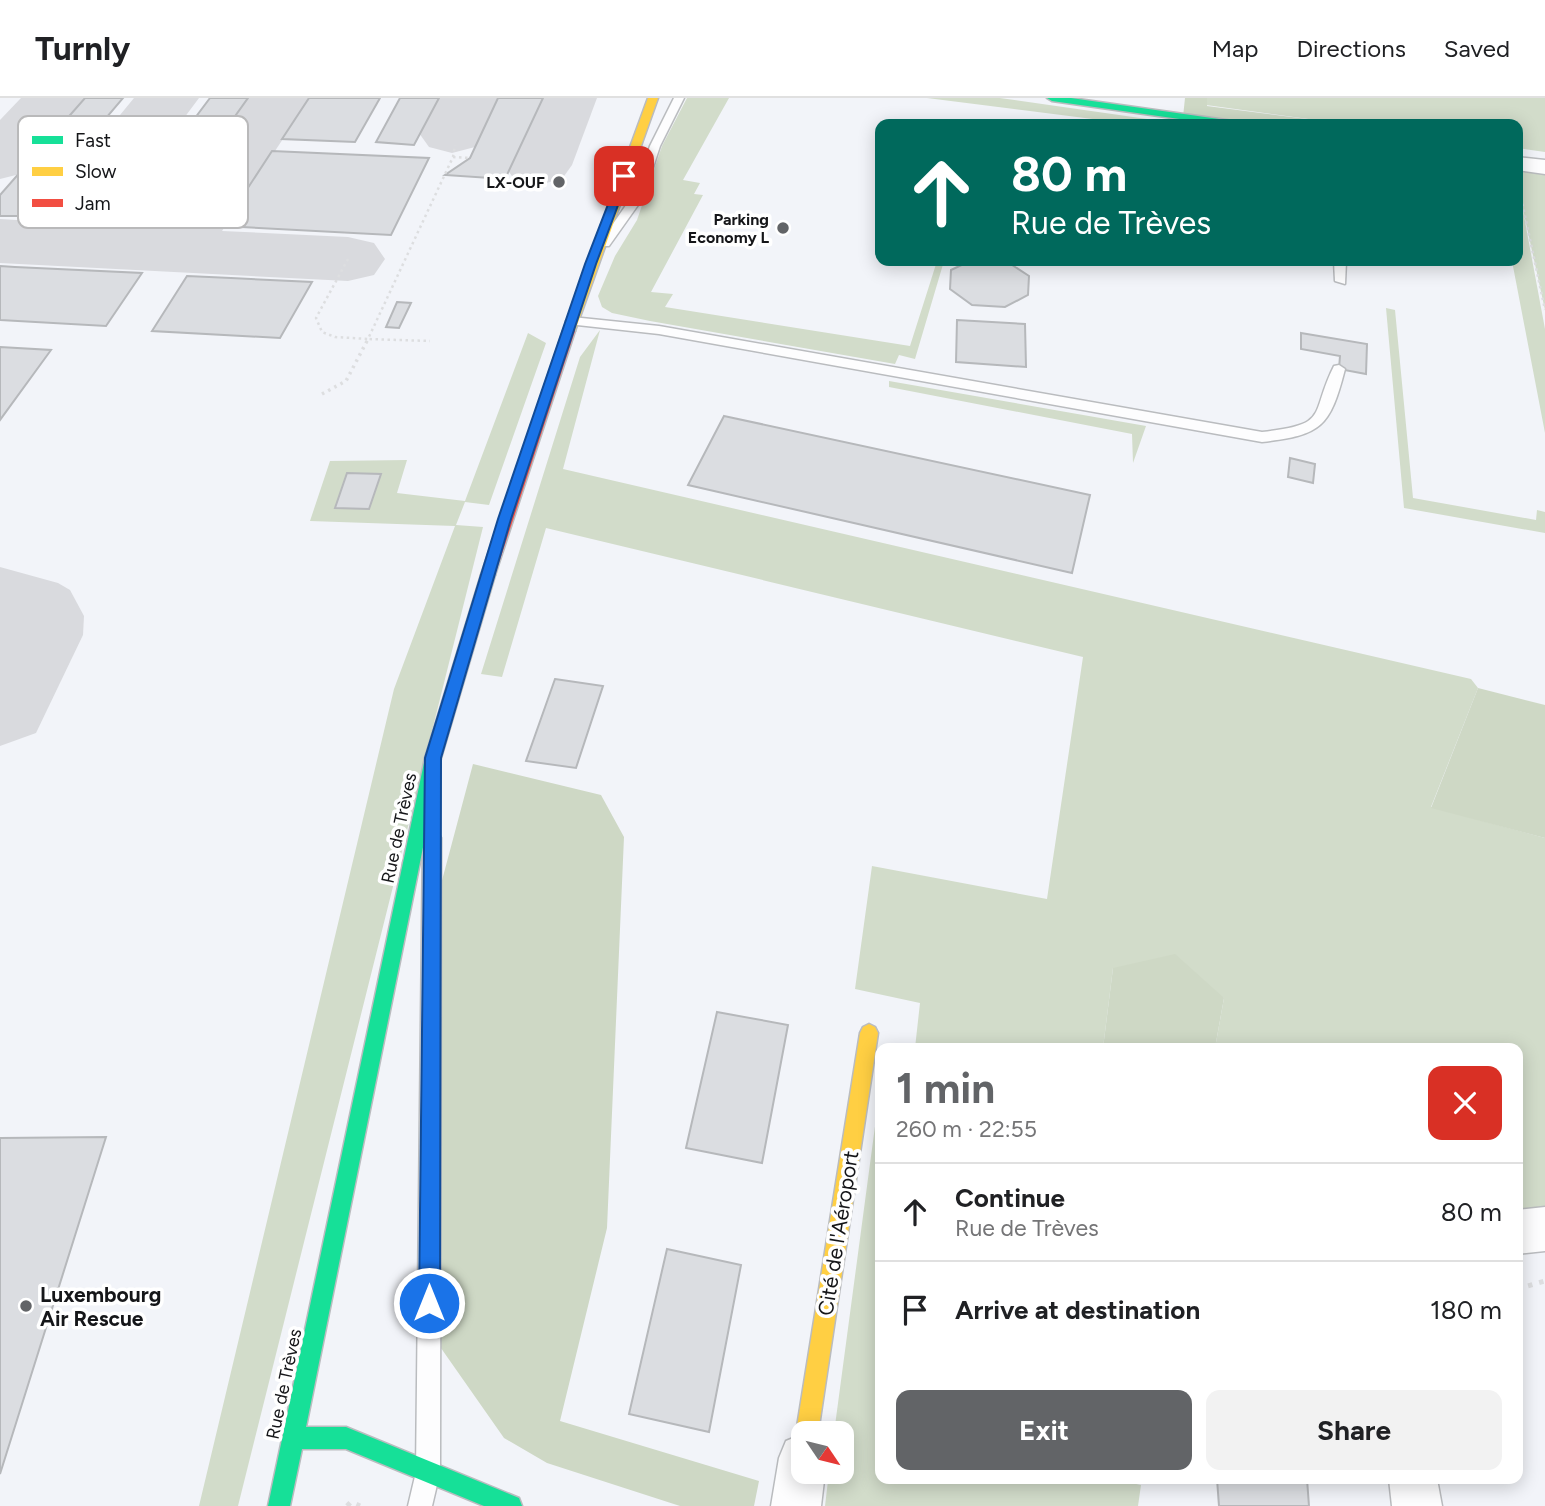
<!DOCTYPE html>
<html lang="en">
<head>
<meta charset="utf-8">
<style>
	body { margin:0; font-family:Figtree,sans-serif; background:#f2f2f2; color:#202124; height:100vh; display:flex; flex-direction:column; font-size:26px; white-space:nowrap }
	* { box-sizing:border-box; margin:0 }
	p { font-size:23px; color:#757577 }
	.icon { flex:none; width:38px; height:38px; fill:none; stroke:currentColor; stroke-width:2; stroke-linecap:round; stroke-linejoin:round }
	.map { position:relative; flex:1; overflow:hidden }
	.drawer { position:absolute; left:875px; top:945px; width:648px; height:441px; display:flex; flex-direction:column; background:#fff; border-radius:14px; box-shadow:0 4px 18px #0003 }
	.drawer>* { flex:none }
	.guide { position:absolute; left:875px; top:21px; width:648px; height:147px; border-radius:14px; box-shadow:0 4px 18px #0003; background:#00695c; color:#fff; overflow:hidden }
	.needle { width:46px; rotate:125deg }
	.buttons { position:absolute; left:791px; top:1323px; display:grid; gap:14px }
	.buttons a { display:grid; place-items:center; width:63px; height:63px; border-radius:14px; background:#fff; box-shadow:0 4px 18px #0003; font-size:35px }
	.pin { position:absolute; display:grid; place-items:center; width:60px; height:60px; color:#fff; margin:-30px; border-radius:14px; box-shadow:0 4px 10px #0006 }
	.me { position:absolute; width:77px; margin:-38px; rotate:0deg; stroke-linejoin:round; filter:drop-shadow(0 0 5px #0008) }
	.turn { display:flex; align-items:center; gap:24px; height:147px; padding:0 21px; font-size:32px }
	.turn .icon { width:91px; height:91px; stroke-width:2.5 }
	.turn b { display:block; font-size:49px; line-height:60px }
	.round { display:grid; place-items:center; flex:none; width:74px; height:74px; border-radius:14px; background:#f2f2f2 }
	.head { display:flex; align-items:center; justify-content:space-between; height:119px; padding:0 21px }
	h1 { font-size:42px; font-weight:700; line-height:52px; color:#626467 }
	.cta { display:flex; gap:14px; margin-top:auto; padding:14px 21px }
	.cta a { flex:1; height:80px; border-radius:14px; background:#626467; color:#fff; font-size:28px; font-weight:700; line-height:80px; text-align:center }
	.cta a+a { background:#f2f2f2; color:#202124 }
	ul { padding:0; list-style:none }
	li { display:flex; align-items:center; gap:21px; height:98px; padding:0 21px; border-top:2px solid #e0e0e0 }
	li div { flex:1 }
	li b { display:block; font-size:26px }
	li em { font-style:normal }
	header { display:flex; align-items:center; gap:42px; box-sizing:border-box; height:98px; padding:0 35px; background:#fff; border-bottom:2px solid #e0e0e0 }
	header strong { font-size:33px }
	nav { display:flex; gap:38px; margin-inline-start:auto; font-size:24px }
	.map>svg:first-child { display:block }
	.green { fill:#d2dcca }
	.forest { fill:#ced8c5 }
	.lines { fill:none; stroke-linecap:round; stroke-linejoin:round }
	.taxiway { fill:#d9dade; fill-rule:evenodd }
	.building { fill:#dbdde1; stroke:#b6b8bb; stroke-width:2 }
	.lane-casing { stroke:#babcbf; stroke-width:3 }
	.street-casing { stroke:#babcbf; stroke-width:3 }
	.fast-casing { stroke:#babcbf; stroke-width:3 }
	.slow-casing { stroke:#babcbf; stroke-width:3 }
	.jam-casing { stroke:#babcbf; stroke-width:3 }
	.path-far2 { stroke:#dddee0; stroke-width:2.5; stroke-dasharray:2.5 3.5; stroke-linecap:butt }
	.path-far1 { stroke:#dddee0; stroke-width:3.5; stroke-dasharray:2.5 4.5; stroke-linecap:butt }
	.path { stroke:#dddee0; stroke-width:5; stroke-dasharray:4.5 7; stroke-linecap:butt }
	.lane { fill:#fdfdfe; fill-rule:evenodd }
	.street { fill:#fdfdfe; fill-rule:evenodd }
	.fast { fill:#16e098; fill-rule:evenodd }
	.slow { fill:#ffcf43; fill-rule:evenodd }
	.jam { fill:#f24e42; fill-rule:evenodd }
	.route { fill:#1a73e8; stroke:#114b97; stroke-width:2 }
	.poi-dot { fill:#626467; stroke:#fff; stroke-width:2.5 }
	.labels { text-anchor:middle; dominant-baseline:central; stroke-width:7; stroke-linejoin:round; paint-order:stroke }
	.far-poi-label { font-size:16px; font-weight:bold; fill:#151619; stroke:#fff; text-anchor:end }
	.street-label { font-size:18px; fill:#151619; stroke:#fff }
	.near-street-label { font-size:21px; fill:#151619; stroke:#fff }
	.near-poi-label { font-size:21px; font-weight:bold; fill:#151619; stroke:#fff; text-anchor:start }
	.key { fill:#fff; stroke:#b9b9ba; stroke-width:2 }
	.key-label { font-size:19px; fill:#151619 }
</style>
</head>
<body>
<header>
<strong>Turnly</strong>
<nav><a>Map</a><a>Directions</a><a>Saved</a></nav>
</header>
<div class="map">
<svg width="1545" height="1408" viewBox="0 0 1545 1408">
	<rect width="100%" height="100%" fill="#f2f4f9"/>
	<g class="green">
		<path d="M687 0H729L683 82 700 85 694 96 703 97 651 194 673 196 665 209 910 248 937 163H944L915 261 899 257 895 266 650 223 612 215 602 209 598 198 615 158 637 122 662 48Z"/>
		<path d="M927 0H1000L1182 26H1132Z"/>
		<path d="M1207 0H1545V54L1517 50V26H1345L1206 7Z"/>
		<path d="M1517 65 1545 69V212L1521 102 1545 231V335L1512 163H1517Z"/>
		<path d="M1386 210 1395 212 1413 400 1536 422 1537 412 1545 414V435L1404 410Z"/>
		<path d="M600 232 563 371 1471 581 1478 590 1431 709 1545 740V1131L1517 1134V950H1215L1224 900 1113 870 1103 950H915L920 905 855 891 872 768 1047 801 1083 559 546 430 502 579 481 576 580 259Z"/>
		<path d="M528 235 546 245 489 407 465 404 456 427 483 429 238 1408H199L394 591 455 428 310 423 330 363 407 362 397 395 465 403Z"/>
		<path d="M889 283 1146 328 1133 365 1132 336 889 289Z"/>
		<path d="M880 991V1381H1113L1141 1387 1138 1408H825L829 1374H842V1335H834Z"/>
	</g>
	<g class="forest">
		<path d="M1185 0H1207V8L1345 26H1233L1183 19Z"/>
		<path d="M1478 590 1545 607V740L1431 710Z"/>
		<path d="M473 666 601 697 624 739 607 1130 560 1323 759 1383 754 1408H680L547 1365 504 1340 429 1233 432 820Z"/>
		<path d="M1175 856 1224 900 1215 950H1103L1113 870Z"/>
	</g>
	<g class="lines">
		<g class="taxiway">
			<path d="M21 0H88L24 75 0 81V22Z"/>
			<path d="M134 0H199L104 127 152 129 246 0H310L222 133 348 139 374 145 385 161 374 177 348 183 0 165V121L33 123Z"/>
			<path d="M438 0H502L475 49 452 55 429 49 419 35Z"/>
			<path d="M533 0H597L572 67 562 81 538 87 514 81 504 67Z"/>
			<path d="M0 469 58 485 70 492 84 518 83 537 36 635 0 648Z"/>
		</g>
	</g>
	<g class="building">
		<path d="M85 0H123L23 118H0V97Z"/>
		<path d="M210 0H248L158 126 117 124Z"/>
		<path d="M309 0H380L355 44 282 41Z"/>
		<path d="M400 0H439L414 47 376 44Z"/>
		<path d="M498 0H543L505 81 445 77 470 60Z"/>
		<path d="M272 53 429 60 391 137 223 128Z"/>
		<path d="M970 163H1006L1029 178 1028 197 1005 209 972 207 950 191 951 172Z"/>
		<path d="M0 168 15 169 142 175 106 228 0 222Z"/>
		<path d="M187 178 231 180 312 184 280 240 152 233Z"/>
		<path d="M397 204 411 205 399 230 386 229Z"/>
		<path d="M957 222 1025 226 1026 269 956 264Z"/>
		<path d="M1301 235 1367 246 1366 276 1339 271 1340 258 1301 251Z"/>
		<path d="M0 249 51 252 0 322Z"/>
		<path d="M724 318 1090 397 1072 475 688 387Z"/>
		<path d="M1290 360 1315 366 1313 385 1288 379Z"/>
		<path d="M347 375 381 376 369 411 335 410Z"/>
		<path d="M555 581 603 588 576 670 526 663Z"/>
		<path d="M717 914 788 927 762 1065 686 1050Z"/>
		<path d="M106 1039 0 1376V1040Z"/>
		<path d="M667 1151 741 1167 709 1334 629 1316Z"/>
		<path d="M1217 1381H1307L1309 1408H1219Z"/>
	</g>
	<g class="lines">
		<defs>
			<g id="lane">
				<path d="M674 0H684L660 48 643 100 609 148H601L599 146 631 100 650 48Z"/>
				<path d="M1334 163H1346L1345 186 1335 183Z"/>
				<path d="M572 219 659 228 1262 334C1331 326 1309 318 1334 268L1339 267 1345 271C1330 329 1322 337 1262 344L659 236 568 226 566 223Z"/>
				<path d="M432 732 438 734 441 740 440 1374 432 1408H408L416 1374 423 740 426 734Z"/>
			</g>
			<g id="street">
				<path d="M1517 59 1545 62V76L1517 72Z"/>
				<path d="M1545 1109V1153L1517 1156V1112Z"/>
				<path d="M803 1336V1374H825L821 1408H771L779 1360 786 1343Z"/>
				<path d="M1389 1381H1437L1442 1408H1392Z"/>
			</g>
			<g id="fast">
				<path d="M1047 0H1071L1233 23 1238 26H1215L1052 3Z"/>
				<path d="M488 472 495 477 441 660 306 1329H346L519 1400 522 1408H484L346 1351H302L290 1408H268L425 660 481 477Z"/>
			</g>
			<g id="slow">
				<path d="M648 0H658L575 233 573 236H565L563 233Z"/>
				<path d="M869 926 875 929 878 935 818 1335H803V1344L799 1343 796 1335 860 935 863 929Z"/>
			</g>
			<path id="jam" d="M569 229 575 233 495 477 488 482 483 481 481 477 563 233Z"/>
		</defs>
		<use href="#lane" class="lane-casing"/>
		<use href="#street" class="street-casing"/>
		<use href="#fast" class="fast-casing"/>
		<use href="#slow" class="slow-casing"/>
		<use href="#jam" class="jam-casing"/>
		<g class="path-far2">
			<path d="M453 59 470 60"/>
			<path d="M1520 94 1545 212"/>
			<path d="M348 161 316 220 322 234 335 239 368 241 453 59 455 47"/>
			<path d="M366 245 368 241 430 243"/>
		</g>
		<path class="path-far1" d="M322 296 346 283 367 243"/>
		<g class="path">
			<path d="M1517 1191 1545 1183"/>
			<path d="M347 1408 351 1404 360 1408"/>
		</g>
		<use href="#lane" class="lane"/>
		<use href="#street" class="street"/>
		<use href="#fast" class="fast"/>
		<use href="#slow" class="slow"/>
		<use href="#jam" class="jam"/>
	</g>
	<path class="route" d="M624 75 629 78 596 166 511 421 441 660 440 1205 437 1213 429 1216 422 1213 419 1205 425 660 498 421 585 166 619 78Z"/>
	<g class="poi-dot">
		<circle cx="559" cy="84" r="7"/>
		<circle cx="783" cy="130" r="7"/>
		<circle cx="26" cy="1208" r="7"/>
	</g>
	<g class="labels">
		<g class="far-poi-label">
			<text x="545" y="84">LX-OUF</text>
			<text x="769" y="121">Parking<tspan x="769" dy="18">Economy L</tspan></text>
		</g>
		<g class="street-label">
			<text transform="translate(399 730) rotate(-78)">Rue de Trèves</text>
			<text transform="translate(284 1286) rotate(-78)">Rue de Trèves</text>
		</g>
		<g class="near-street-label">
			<text transform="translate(838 1135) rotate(-81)">Cité de l'Aéroport</text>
		</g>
		<g class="near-poi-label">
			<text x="40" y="1196">Luxembourg<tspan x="40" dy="24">Air Rescue</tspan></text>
		</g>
	</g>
	<rect x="18" y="18" width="230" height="112" rx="10" class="key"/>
	<rect x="32" y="38" width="31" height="8" fill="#16e098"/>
	<rect x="32" y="69" width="31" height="9" fill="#ffcf43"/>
	<rect x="32" y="101" width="31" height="8" fill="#f24e42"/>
	<g class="key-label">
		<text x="75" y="49">Fast</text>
		<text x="75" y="80">Slow</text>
		<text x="75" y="112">Jam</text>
	</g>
</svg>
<div class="buttons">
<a><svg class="needle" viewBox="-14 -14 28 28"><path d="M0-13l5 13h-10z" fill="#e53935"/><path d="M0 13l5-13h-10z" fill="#757577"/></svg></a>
</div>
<div class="pin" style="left:624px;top:78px;background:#d93025"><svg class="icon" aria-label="arrive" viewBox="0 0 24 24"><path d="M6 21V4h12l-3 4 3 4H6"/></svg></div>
<svg class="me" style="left:429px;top:1205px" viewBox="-20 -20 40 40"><circle r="17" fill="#1a73e8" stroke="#fff" stroke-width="3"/><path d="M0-11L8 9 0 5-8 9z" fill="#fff"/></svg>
<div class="guide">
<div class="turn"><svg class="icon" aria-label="ahead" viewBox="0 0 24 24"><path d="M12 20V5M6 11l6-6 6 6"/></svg><div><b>80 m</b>Rue de Trèves</div></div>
</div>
<section class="drawer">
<div class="head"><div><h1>1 min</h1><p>260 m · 22:55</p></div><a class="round" style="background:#d93025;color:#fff"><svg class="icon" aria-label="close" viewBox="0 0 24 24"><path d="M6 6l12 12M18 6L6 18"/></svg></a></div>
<ul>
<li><svg class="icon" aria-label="ahead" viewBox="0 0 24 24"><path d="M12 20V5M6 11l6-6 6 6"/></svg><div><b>Continue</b><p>Rue de Trèves</p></div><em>80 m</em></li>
<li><svg class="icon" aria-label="arrive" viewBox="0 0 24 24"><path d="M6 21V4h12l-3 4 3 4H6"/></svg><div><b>Arrive at destination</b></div><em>180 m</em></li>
</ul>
<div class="cta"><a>Exit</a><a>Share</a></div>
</section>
</div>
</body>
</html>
